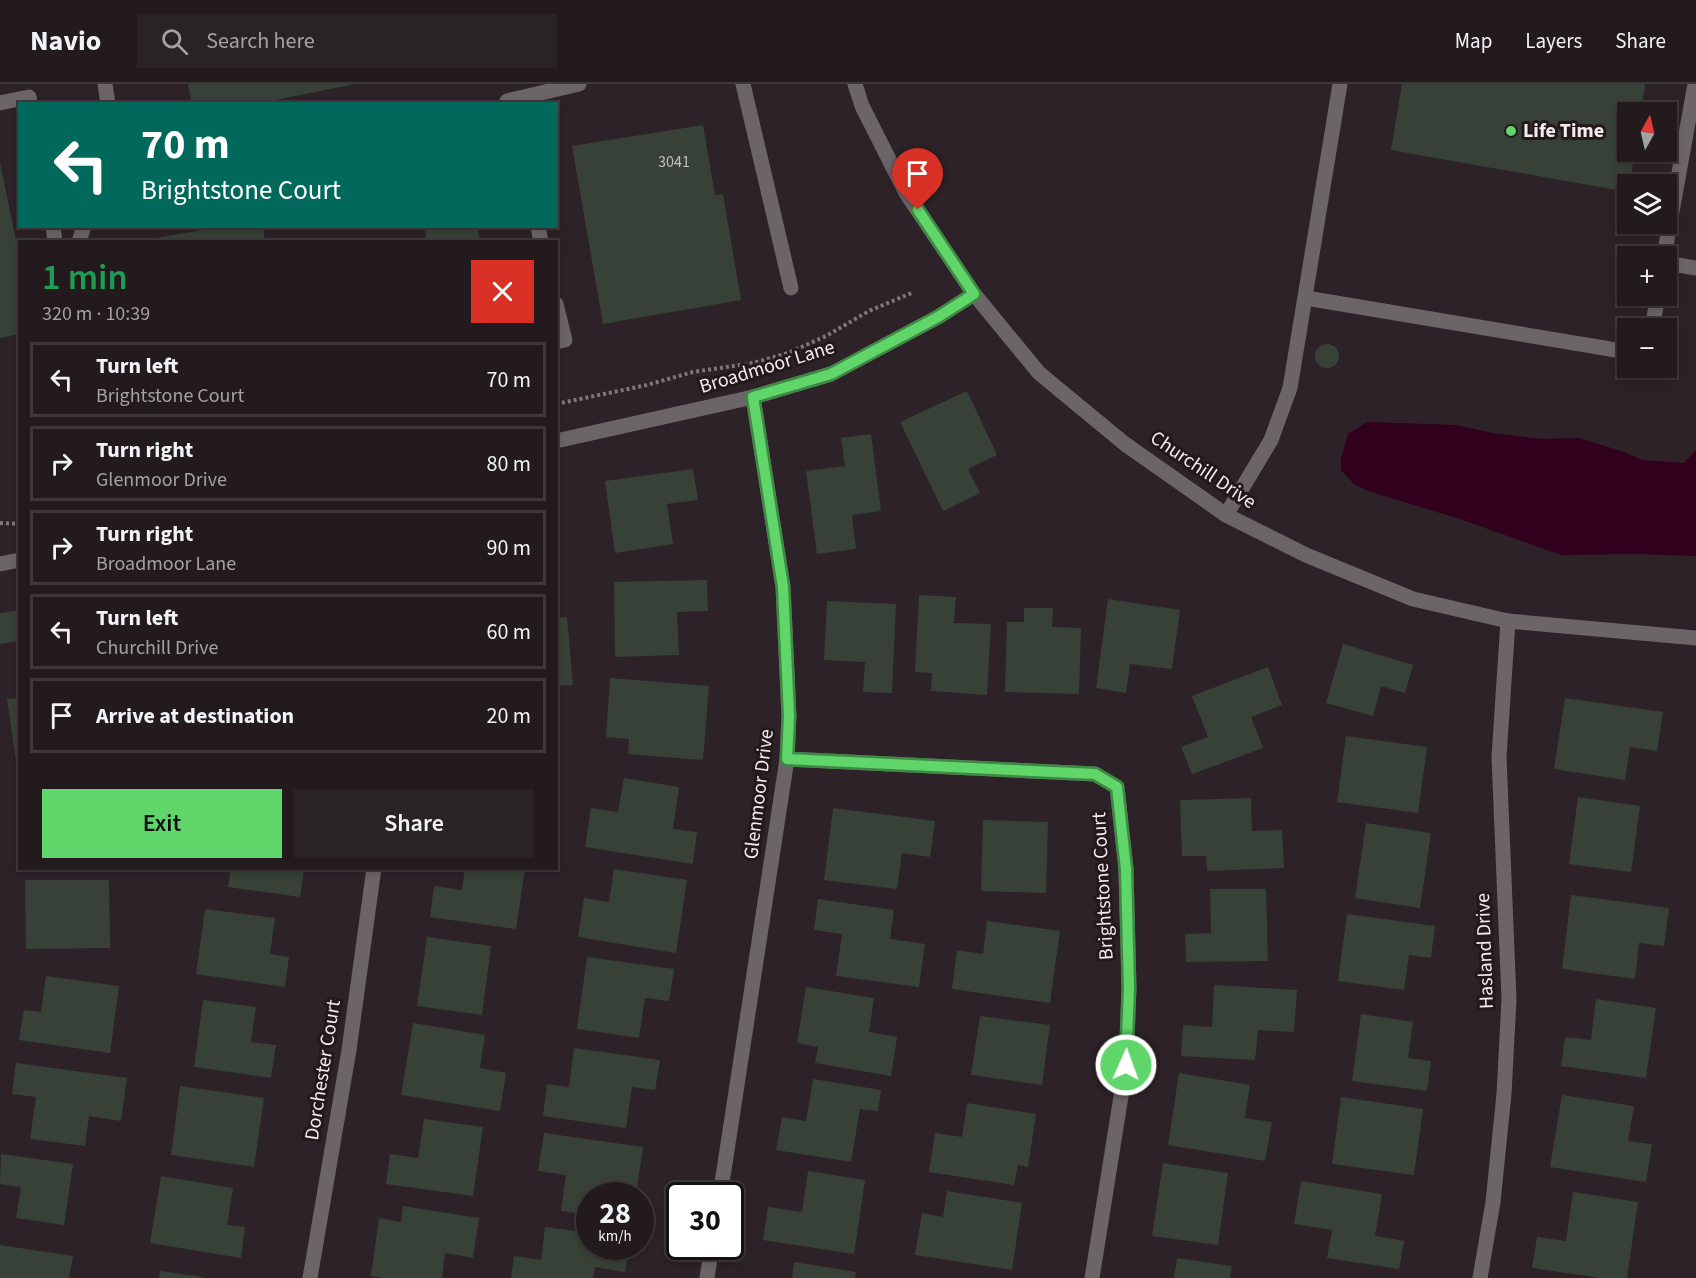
<!DOCTYPE html>
<html lang="en">
<head>
<meta charset="utf-8">
<style>
	body { margin:0; font-family:"Source Sans 3",sans-serif; background:#2a2326; color:#f1f3f6; height:100vh; display:flex; flex-direction:column; font-size:22px; white-space:nowrap }
	* { box-sizing:border-box; margin:0 }
	p { font-size:20px; color:#a2a1a4 }
	.icon { flex:none; width:33px; height:33px; fill:none; stroke:currentColor; stroke-width:2; stroke-linecap:round; stroke-linejoin:round }
	.map { position:relative; flex:1; overflow:hidden }
	.panel { position:absolute; left:18px; top:156px; width:540px; height:630px; display:flex; flex-direction:column; background:#221a1d; border-radius:0px; box-shadow:0 3px 9px #0003,0 0 0 2px #3f383b }
	.panel>* { flex:none }
	.top-card { position:absolute; left:18px; top:18px; width:540px; height:126px; border-radius:0px; box-shadow:0 3px 9px #0003,0 0 0 2px #3f383b; background:#00695c; color:#fff; overflow:hidden }
	.needle { width:39px; rotate:8deg }
	.controls { position:absolute; left:1617px; top:18px; display:grid; gap:12px }
	.controls a { display:grid; place-items:center; width:60px; height:60px; border-radius:0px; background:#221a1d; box-shadow:0 3px 9px #0003,0 0 0 2px #3f383b; font-size:30px }
	.speed { position:absolute; left:576px; top:1098px; display:flex; gap:12px; font-size:30px; font-weight:700; text-align:center }
	.speed>* { display:grid; place-content:center; width:78px; height:78px; border-radius:50%; background:#221a1d; box-shadow:0 3px 9px #0003,0 0 0 2px #3f383b; line-height:1 }
	.speed small { font-size:15px; font-weight:400 }
	.speed .limit { border:3px solid #111; border-radius:9px; background:#fff; color:#111 }
	.pin { position:absolute; display:grid; place-items:center; width:51px; height:51px; color:#fff; margin:-62px -26px; border-radius:50% 50% 50% 0; rotate:-45deg; box-shadow:0 0 6px #0007 }
	.pin .icon { rotate:45deg }
	.me { position:absolute; width:66px; margin:-33px; rotate:2deg; stroke-linejoin:round; filter:drop-shadow(0 0 4px #0008) }
	.turn { display:flex; align-items:center; gap:21px; height:126px; padding:0 24px; font-size:27px }
	.turn .icon { width:78px; height:78px; stroke-width:2.5 }
	.turn b { display:block; font-size:42px; line-height:51px }
	.round { display:grid; place-items:center; flex:none; width:63px; height:63px; border-radius:0px; background:#2a2326 }
	.overview { display:flex; align-items:center; justify-content:space-between; height:102px; padding:0 24px }
	h1 { font-size:36px; font-weight:600; line-height:45px; color:#1e9e55 }
	.primary-button { display:flex; gap:12px; margin-top:auto; padding:12px 24px }
	.primary-button a { flex:1; height:69px; border-radius:0px; background:#60d56a; color:#111; font-size:24px; font-weight:600; line-height:69px; text-align:center }
	.primary-button a+a { background:#2a2326; color:#f1f3f6 }
	ul { padding:0; list-style:none }
	li { display:flex; align-items:center; gap:18px; height:75px; margin:0 12px 9px; padding:0 12px; border:3px solid #3f383b; border-radius:0px }
	li div { flex:1 }
	li b { display:block; font-size:22px }
	li em { font-style:normal }
	header { display:flex; align-items:center; gap:36px; box-sizing:border-box; height:84px; padding:0 30px; background:#221a1d; border-bottom:2px solid #3f383b }
	header strong { font-size:28px }
	nav { display:flex; gap:33px; margin-inline-start:auto; font-size:21px }
	.search { width:420px; height:54px; background:#2a2326; display:flex; align-items:center; gap:15px; box-sizing:border-box; padding:0 21px; border-radius:0px; color:#a2a1a4; font-size:22px }
	.map>svg:first-child { display:block }
	.water { fill:#30001d }
	.building { fill:#384138 }
	.lines { fill:none; stroke-linecap:round; stroke-linejoin:round }
	.path { stroke:#81777b; stroke-width:4; stroke-dasharray:3 3; stroke-linecap:butt }
	.minor { stroke:#6b6568; stroke-width:15 }
	.route-casing { stroke:#3e8a45; stroke-width:15 }
	.route { stroke:#60d56a; stroke-width:10 }
	.poi-dot { fill:#60d56a; stroke:#23191d; stroke-width:2 }
	.labels { text-anchor:middle; dominant-baseline:central; stroke-width:6; stroke-linejoin:round; paint-order:stroke }
	.number-label { font-size:16px; fill:#c4c0c0 }
	.poi-label { font-size:20px; font-weight:bold; fill:#f3ebee; stroke:#23191d; text-anchor:start }
	.street-label { font-size:20px; fill:#f3ebee; stroke:#23191d }
</style>
</head>
<body>
<header>
<strong>Navio</strong>
<div class="search"><svg class="icon" aria-label="search" viewBox="0 0 24 24"><circle cx="10" cy="10" r="6"/><path d="M15 15l6 6"/></svg>Search here</div>
<nav><a>Map</a><a>Layers</a><a>Share</a></nav>
</header>
<div class="map">
<svg width="1696" height="1194" viewBox="0 0 1696 1194">
	<rect width="100%" height="100%" fill="#2d2227"/>
	<path class="water" d="M1367 338 1456 341 1492 349 1542 355 1579 354 1624 368 1642 376 1684 379 1696 366V472L1634 470 1561 471 1463 436 1368 407 1354 400 1341 386V374L1348 350Z"/>
	<g class="building">
		<path d="M188 0H350V1L255 20H192Z"/>
		<path d="M1402 0H1645L1641 28H1628V68H1635L1628 108 1391 66Z"/>
		<path d="M703 41 715 111 723 110 741 216 603 240 572 62Z"/>
		<path d="M0 78 20 176V250L0 254Z"/>
		<path d="M215 142H263L265 158H143V156L215 144Z"/>
		<path d="M424 142H477L480 158H427Z"/>
		<circle cx="1327" cy="272" r="12"/>
		<path d="M967 307 997 371 968 385 980 409 943 427 900 338Z"/>
		<path d="M871 350 881 427 852 431 856 465 817 470 806 387 845 382 841 354Z"/>
		<path d="M693 385 698 416 667 420 673 460 615 469 605 397Z"/>
		<path d="M707 496 708 527 677 528 679 571 615 573 614 498Z"/>
		<path d="M919 511 956 513 954 539 991 540 987 611 931 607 932 589 915 588Z"/>
		<path d="M1108 515 1180 526 1172 585 1130 580 1126 609 1096 604Z"/>
		<path d="M827 517 896 520 892 609 863 608 865 578 824 576Z"/>
		<path d="M1024 524H1053L1052 543 1081 544 1079 610 1005 608 1007 538H1024Z"/>
		<path d="M20 526V557L0 560V529Z"/>
		<path d="M567 533 573 601 556 602V534Z"/>
		<path d="M1343 560 1413 581 1405 609 1381 602 1373 632 1326 619Z"/>
		<path d="M1268 583 1282 621 1251 633 1263 664 1192 690 1181 663 1208 653 1192 612Z"/>
		<path d="M610 594 709 602 703 676 628 670 629 655 606 653Z"/>
		<path d="M20 614V683H17L7 615Z"/>
		<path d="M1565 614 1663 628 1657 667 1630 663 1625 696 1554 685Z"/>
		<path d="M1346 652 1427 663 1418 729 1337 718Z"/>
		<path d="M624 694 679 703 673 745 697 748 693 780 585 763 591 724 618 728Z"/>
		<path d="M1578 713 1640 722 1631 788 1569 780Z"/>
		<path d="M1251 714 1252 747 1282 746 1284 784 1207 787 1206 772H1182L1180 716Z"/>
		<path d="M833 724 935 737 930 773 902 769 897 805 824 796Z"/>
		<path d="M983 736 1048 738 1046 809 981 807Z"/>
		<path d="M1366 739 1431 749 1420 824 1355 814Z"/>
		<path d="M231 784 304 785 300 813 228 803Z"/>
		<path d="M465 784H525L516 845 430 833 434 802 462 806Z"/>
		<path d="M614 785 687 796 676 869 578 853 584 814 609 818Z"/>
		<path d="M25 796H109L110 864 26 865Z"/>
		<path d="M1210 805H1266L1268 877 1186 878 1185 850 1211 849Z"/>
		<path d="M1571 811 1669 824 1664 862 1639 859 1635 895 1562 885Z"/>
		<path d="M818 815 894 826 890 855 925 860 919 903 836 892 842 850 814 846Z"/>
		<path d="M205 825 275 834 270 870 289 873 285 903 196 890Z"/>
		<path d="M1347 830 1435 842 1431 874 1409 871 1404 906 1338 897Z"/>
		<path d="M987 837 1060 847 1050 919 952 905 957 866 983 870Z"/>
		<path d="M427 853 491 862 482 931 417 922Z"/>
		<path d="M587 873 674 885 669 917 645 914 639 954 577 945Z"/>
		<path d="M46 892 119 902 110 969 19 956 24 926 41 928Z"/>
		<path d="M1214 901 1297 906 1294 948 1258 946 1255 976 1181 972 1183 941 1212 943Z"/>
		<path d="M806 903 874 914 869 948 897 953 891 992 815 979 818 963 797 959Z"/>
		<path d="M1596 915 1656 924 1646 994 1561 982 1565 953 1591 956Z"/>
		<path d="M203 916 256 923 251 958 276 961 271 994 194 983Z"/>
		<path d="M1361 930 1413 938 1408 974 1431 977 1427 1007 1352 997Z"/>
		<path d="M980 932 1050 941 1042 1001 971 991Z"/>
		<path d="M413 939 485 951 480 984 506 989 500 1027 401 1011Z"/>
		<path d="M574 964 660 976 655 1006 632 1003 626 1044 543 1032 547 1000 569 1003Z"/>
		<path d="M16 979 127 994 121 1037 89 1032 85 1062 30 1055 36 1013 12 1010Z"/>
		<path d="M1179 989 1250 1001 1245 1034 1272 1038 1265 1077 1168 1061Z"/>
		<path d="M813 995 881 1006 878 1027 860 1025 851 1078 776 1066 782 1033 806 1037Z"/>
		<path d="M180 1002 264 1014 254 1083 171 1071Z"/>
		<path d="M1562 1011 1634 1022 1628 1057 1652 1060 1646 1098 1550 1083Z"/>
		<path d="M1341 1013 1423 1025 1414 1091 1332 1080Z"/>
		<path d="M967 1019 1036 1030 1028 1083 1018 1081 1014 1101 929 1088 935 1049 962 1053Z"/>
		<path d="M424 1035 483 1043 473 1112 386 1100 390 1070 418 1074Z"/>
		<path d="M544 1049 643 1063 636 1112H590V1131L561 1127 566 1091 538 1087Z"/>
		<path d="M1 1070 73 1080 64 1141 16 1134 21 1103 0 1100Z"/>
		<path d="M1163 1079 1228 1089 1218 1161 1152 1152Z"/>
		<path d="M808 1087 865 1096 854 1170 763 1156 768 1123 802 1128Z"/>
		<path d="M161 1092 233 1104 227 1141 245 1143 241 1174 150 1159Z"/>
		<path d="M1301 1097 1382 1110 1375 1152 1404 1157 1399 1185 1327 1174 1332 1146 1294 1140Z"/>
		<path d="M947 1107 1022 1119 1012 1186 915 1171 922 1129 943 1133Z"/>
		<path d="M1573 1108 1638 1118 1627 1194H1601L1532 1184 1537 1153 1566 1157Z"/>
		<path d="M403 1122 479 1134 473 1174 445 1169 442 1194H385L371 1192 379 1134 401 1138Z"/>
		<path d="M545 1143 590 1149V1162H629L625 1188 595 1183 593 1194H511L514 1172 541 1176Z"/>
		<path d="M0 1161 73 1172 69 1194H0Z"/>
		<path d="M1177 1174 1232 1182 1230 1194H1174Z"/>
		<path d="M794 1178 856 1188 855 1194H792Z"/>
		<path d="M160 1187 203 1193V1194H159Z"/>
	</g>
	<g class="lines">
		<g class="path">
			<path d="M556 320 647 301 693 288 753 279 788 269 826 252 869 227 914 208"/>
			<path d="M0 439 20 440"/>
		</g>
		<g class="minor">
			<path d="M105 0 108 20"/>
			<path d="M743 0 791 204"/>
			<path d="M855 0 862 22 906 109 974 210 1039 289 1125 360 1226 431 1306 471 1413 515 1508 537 1696 554"/>
			<path d="M0 19 29 13 30 20"/>
			<path d="M508 20 507 17 579 0"/>
			<path d="M53 142 55 158"/>
			<path d="M538 142 541 158"/>
			<path d="M79 158 84 142"/>
			<path d="M1664 172 1695 0"/>
			<path d="M1666 179 1696 184"/>
			<path d="M1306 214 1628 268"/>
			<path d="M556 220 565 256 556 258"/>
			<path d="M1652 244 1658 212"/>
			<path d="M556 357 753 313 831 290 938 233 974 210"/>
			<path d="M1226 431 1271 356 1290 304 1340 0"/>
			<path d="M0 480 20 476"/>
			<path d="M787 675 1095 690 1117 703 1126 785 1129 904 1126 981 1092 1194"/>
			<path d="M720 1112 787 675 789 632 783 503 753 313"/>
			<path d="M310 1194 349 966 374 784"/>
			<path d="M707 1194 712 1162"/>
			<path d="M1480 1194 1493 1118 1504 1010 1509 915 1499 673 1508 537"/>
		</g>
	</g>
	<g class="lines">
		<defs>
			<path id="route" d="M918 126 974 210 938 233 831 290 753 313 783 503 789 632 787 675 1095 690 1117 703 1126 785 1129 904 1126 981"/>
		</defs>
		<use href="#route" class="route-casing"/>
		<use href="#route" class="route"/>
	</g>
	<circle class="poi-dot" cx="1511" cy="47" r="6"/>
	<g class="labels">
		<g class="number-label">
			<text x="674" y="78">3041</text>
		</g>
		<g class="poi-label">
			<text x="1523" y="47">Life Time</text>
		</g>
		<g class="street-label">
			<text transform="translate(767 283) rotate(-17)">Broadmoor Lane</text>
			<text transform="translate(1203 386) rotate(34)">Churchill Drive</text>
			<text transform="translate(759 710) rotate(-83)">Glenmoor Drive</text>
			<text transform="translate(1103 802) rotate(-93)">Brightstone Court</text>
			<text transform="translate(1485 867) rotate(-92)">Hasland Drive</text>
			<text transform="translate(323 986) rotate(-81)">Dorchester Court</text>
		</g>
	</g>
</svg>
<div class="controls">
<a><svg class="needle" viewBox="-14 -14 28 28"><path d="M0-13l5 13h-10z" fill="#e53935"/><path d="M0 13l5-13h-10z" fill="#a2a1a4"/></svg></a>
<a><svg class="icon" aria-label="layers" viewBox="0 0 24 24"><path d="M12 4l9 5-9 5-9-5zM3 14l9 5 9-5"/></svg></a>
<a>+</a>
<a>−</a>
</div>
<div class="speed"><div>28<small>km/h</small></div><div class="limit">30</div></div>
<div class="pin" style="left:918px;top:126px;background:#d93025"><svg class="icon" aria-label="arrive" viewBox="0 0 24 24"><path d="M6 21V4h12l-3 4 3 4H6"/></svg></div>
<svg class="me" style="left:1126px;top:981px" viewBox="-20 -20 40 40"><circle r="17" fill="#60d56a" stroke="#fff" stroke-width="3"/><path d="M0-11L8 9 0 5-8 9z" fill="#fff"/></svg>
<div class="top-card">
<div class="turn"><svg class="icon" aria-label="left" viewBox="0 0 24 24"><path d="M17 20v-9H6M10 6l-5 5 5 5"/></svg><div><b>70 m</b>Brightstone Court</div></div>
</div>
<section class="panel">
<div class="overview"><div><h1>1 min</h1><p>320 m · 10:39</p></div><a class="round" style="background:#d93025;color:#fff"><svg class="icon" aria-label="close" viewBox="0 0 24 24"><path d="M6 6l12 12M18 6L6 18"/></svg></a></div>
<ul>
<li><svg class="icon" aria-label="left" viewBox="0 0 24 24"><path d="M17 20v-9H6M10 6l-5 5 5 5"/></svg><div><b>Turn left</b><p>Brightstone Court</p></div><em>70 m</em></li>
<li><svg class="icon" aria-label="right" viewBox="0 0 24 24"><path d="M7 20v-9h11M14 6l5 5-5 5"/></svg><div><b>Turn right</b><p>Glenmoor Drive</p></div><em>80 m</em></li>
<li><svg class="icon" aria-label="right" viewBox="0 0 24 24"><path d="M7 20v-9h11M14 6l5 5-5 5"/></svg><div><b>Turn right</b><p>Broadmoor Lane</p></div><em>90 m</em></li>
<li><svg class="icon" aria-label="left" viewBox="0 0 24 24"><path d="M17 20v-9H6M10 6l-5 5 5 5"/></svg><div><b>Turn left</b><p>Churchill Drive</p></div><em>60 m</em></li>
<li><svg class="icon" aria-label="arrive" viewBox="0 0 24 24"><path d="M6 21V4h12l-3 4 3 4H6"/></svg><div><b>Arrive at destination</b></div><em>20 m</em></li>
</ul>
<div class="primary-button"><a>Exit</a><a>Share</a></div>
</section>
</div>
</body>
</html>
